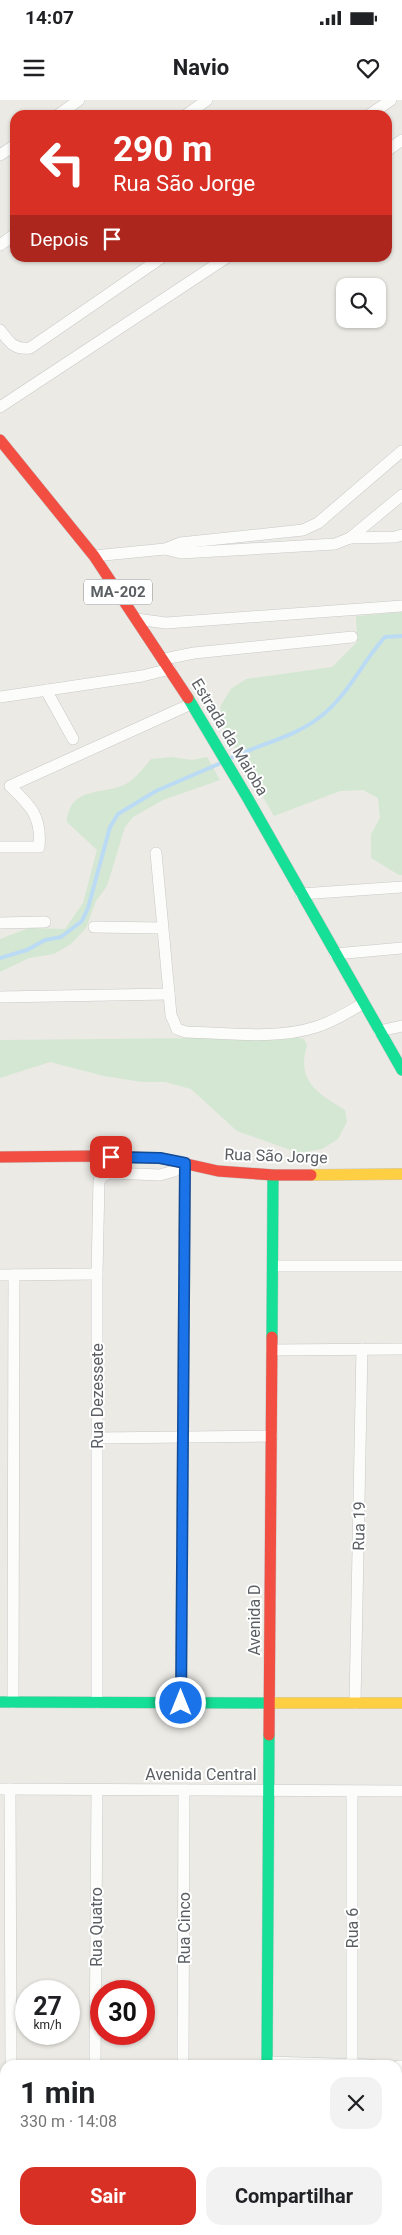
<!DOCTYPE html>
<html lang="pt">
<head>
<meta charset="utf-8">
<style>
	body { margin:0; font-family:Roboto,sans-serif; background:#f2f2f2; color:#202124; height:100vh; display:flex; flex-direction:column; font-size:19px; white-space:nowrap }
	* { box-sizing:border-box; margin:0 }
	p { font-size:16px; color:#757577 }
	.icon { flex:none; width:28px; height:28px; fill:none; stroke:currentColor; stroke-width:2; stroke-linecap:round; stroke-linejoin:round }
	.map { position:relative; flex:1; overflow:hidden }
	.side { position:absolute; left:0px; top:1960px; width:402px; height:175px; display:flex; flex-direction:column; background:#fff; border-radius:15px 15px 0 0; box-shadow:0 1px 4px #0004 }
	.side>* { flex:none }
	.hud { position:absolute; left:10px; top:10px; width:382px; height:152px; border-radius:15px; box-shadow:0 1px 4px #0004; background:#d93025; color:#fff; overflow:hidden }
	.controls { position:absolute; left:336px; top:178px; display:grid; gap:10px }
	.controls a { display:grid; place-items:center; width:50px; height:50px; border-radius:10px; background:#fff; box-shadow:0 1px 4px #0004; font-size:25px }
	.speed { position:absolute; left:15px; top:1880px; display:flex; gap:10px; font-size:25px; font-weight:700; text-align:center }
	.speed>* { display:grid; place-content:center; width:65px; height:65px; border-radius:50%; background:#fff; box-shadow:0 1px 4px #0004; line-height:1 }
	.speed small { font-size:12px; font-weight:400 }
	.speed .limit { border:8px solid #d22; background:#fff; color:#111 }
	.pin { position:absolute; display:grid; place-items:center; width:42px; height:42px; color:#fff; margin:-21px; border-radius:10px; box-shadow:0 2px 8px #0006 }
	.me { position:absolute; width:55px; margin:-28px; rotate:0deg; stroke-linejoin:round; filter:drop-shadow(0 0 4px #0008) }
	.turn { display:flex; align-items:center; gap:18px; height:105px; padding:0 20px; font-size:22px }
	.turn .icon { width:65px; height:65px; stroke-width:2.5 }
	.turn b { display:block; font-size:35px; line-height:42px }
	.then { display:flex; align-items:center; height:48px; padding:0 20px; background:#0003; gap:10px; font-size:19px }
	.round { display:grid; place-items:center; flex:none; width:52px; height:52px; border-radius:15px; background:#f2f2f2 }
	.headline { display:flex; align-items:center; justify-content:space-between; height:85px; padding:0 20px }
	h1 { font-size:30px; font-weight:700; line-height:38px }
	.cta { display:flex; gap:10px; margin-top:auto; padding:10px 20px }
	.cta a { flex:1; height:58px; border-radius:15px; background:#d93025; color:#fff; font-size:20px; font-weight:700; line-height:58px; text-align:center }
	.cta a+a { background:#f2f2f2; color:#202124 }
	.status { display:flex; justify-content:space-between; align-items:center; height:35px; padding:0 25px; background:#fff; direction:ltr }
	.status svg { height:14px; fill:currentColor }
	header { display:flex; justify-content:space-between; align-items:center; height:65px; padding:0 20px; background:#fff; font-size:22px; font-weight:700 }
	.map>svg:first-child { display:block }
	.green { fill:#d4e7d2 }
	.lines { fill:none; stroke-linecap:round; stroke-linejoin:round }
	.stream { stroke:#bbdaf4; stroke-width:4 }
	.street-casing { stroke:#c8c8c8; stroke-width:12 }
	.fast-casing { stroke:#c8c8c7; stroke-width:12 }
	.slow-casing { stroke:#c8c8c7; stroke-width:12 }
	.jam-casing { stroke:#c8c8c7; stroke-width:12 }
	.street { stroke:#fcfcfb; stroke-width:11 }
	.fast { stroke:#16e098; stroke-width:11 }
	.slow { stroke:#ffcf43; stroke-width:11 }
	.jam { stroke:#f24e42; stroke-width:11 }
	.route-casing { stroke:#114b97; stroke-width:12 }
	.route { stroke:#1a73e8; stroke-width:9 }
	.labels { text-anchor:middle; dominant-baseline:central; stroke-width:4; stroke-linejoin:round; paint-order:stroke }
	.shield { fill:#fff; stroke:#8c8f92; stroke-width:1 }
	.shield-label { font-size:15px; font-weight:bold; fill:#5b5f63 }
	.street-label { font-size:16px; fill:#5b5f63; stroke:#fff }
</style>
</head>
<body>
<div class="status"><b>14:07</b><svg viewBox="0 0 49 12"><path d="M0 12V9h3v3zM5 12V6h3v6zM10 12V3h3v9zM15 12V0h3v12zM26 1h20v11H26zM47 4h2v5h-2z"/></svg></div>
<header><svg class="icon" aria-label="menu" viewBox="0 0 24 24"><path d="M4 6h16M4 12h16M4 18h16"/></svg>Navio<svg class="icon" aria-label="heart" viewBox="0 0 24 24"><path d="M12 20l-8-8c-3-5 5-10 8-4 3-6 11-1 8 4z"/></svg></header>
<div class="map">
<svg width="402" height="2135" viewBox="0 0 402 2135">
	<rect width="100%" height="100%" fill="#ebeae5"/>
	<g class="green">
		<path d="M402 512V775H399L371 758V734L380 718 378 698 363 690 340 691 274 716 219 621 221 605 231 589 246 579 332 567 357 542 356 516Z"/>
		<path d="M172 657 192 660 207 657 220 680 163 700 133 717 125 727 107 786 96 801 86 828 71 844 54 854 29 858 0 872V839L29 828 65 829 83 803 97 750 67 722C70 685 102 696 126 684 136 678 144 668 151 659Z"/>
		<path d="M296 937 304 939 307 945C296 982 318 993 345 1010L347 1022 338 1039 322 1049 299 1053 237 1031 191 989 165 982H142L104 976 50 962 0 978V940Z"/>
	</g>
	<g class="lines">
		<g class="stream">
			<path d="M229 659C259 644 293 638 320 617 348 596 362 562 385 537L402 536"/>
			<path d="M0 858 27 850 45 840 61 837 82 821 88 808 110 727 118 714 156 691 221 663"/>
		</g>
		<defs>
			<g id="street">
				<path d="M58 15 79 0"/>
				<path d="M186 15 207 0"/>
				<path d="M369 15 391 0"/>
				<path d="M388 50 402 40"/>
				<path d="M0 55 15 45"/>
				<path d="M0 145 15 134"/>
				<path d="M0 230C9 242 14 250 30 248L161 158"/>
				<path d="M0 307 226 158"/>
				<path d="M350 438 395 437 402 435"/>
				<path d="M165 449 181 453 335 444 350 438 402 395"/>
				<path d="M94 456 165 449 180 443 303 430 318 423 402 351"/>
				<path d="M136 519 166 523 402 506"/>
				<path d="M164 559 194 553 352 537"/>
				<path d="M46 590 73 639"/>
				<path d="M0 597 142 576 170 569"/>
				<path d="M0 747H39C42 717 31 706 10 686L191 604"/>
				<path d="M156 753 171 915 177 929 186 932C228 933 275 940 316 927 333 922 348 912 364 903"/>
				<path d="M301 794 402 787"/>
				<path d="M0 823 45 822"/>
				<path d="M94 827 161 828"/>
				<path d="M335 854 402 848"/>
				<path d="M0 897 169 894"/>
				<path d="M379 931 402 926"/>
				<path d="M273 1166H402"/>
				<path d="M0 1175 97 1174"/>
				<path d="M272 1250 402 1249"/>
				<path d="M97 1338 272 1336"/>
				<path d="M13 1602 14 1175"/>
				<path d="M97 1603V1174L99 1081 103 1076 110 1073 160 1075 174 1071 185 1063"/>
				<path d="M181 1603 185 1063"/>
				<path d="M355 1603 362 1249"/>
				<path d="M0 1689 402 1691"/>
				<path d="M10 1689 11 1965"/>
				<path d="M352 1691V1965"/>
				<path d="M267 1962 371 1965"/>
				<path d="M95 1965 97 1690"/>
				<path d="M183 1965 184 1690"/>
				<path d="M398 1966H402"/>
				<path d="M0 2006H5"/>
				<path d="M11 2130V2135"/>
				<path d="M93 2135V2130"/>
				<path d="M183 2135V2130"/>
				<path d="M266 2135V2130"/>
				<path d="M350 2135V2130"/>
			</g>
			<g id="fast">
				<path d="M188 598 247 697 402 970"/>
				<path d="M272 1237 273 1075"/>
				<path d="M0 1602 270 1603"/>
				<path d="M267 1965 269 1635"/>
			</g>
			<g id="slow">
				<path d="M311 1075 402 1074"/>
				<path d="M270 1603H402"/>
			</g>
			<g id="jam">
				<path d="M0 340 94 456 188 598"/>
				<path d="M0 1057 95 1056 160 1058 218 1071 273 1075H311"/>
				<path d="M269 1635 272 1237"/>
			</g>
		</defs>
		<use href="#street" class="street-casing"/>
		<use href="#fast" class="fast-casing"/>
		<use href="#slow" class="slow-casing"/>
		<use href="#jam" class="jam-casing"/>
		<use href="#street" class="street"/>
		<use href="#fast" class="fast"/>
		<use href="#slow" class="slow"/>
		<use href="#jam" class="jam"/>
	</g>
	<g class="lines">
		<defs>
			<path id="route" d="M111 1057 160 1058 185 1063 181 1603"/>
		</defs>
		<use href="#route" class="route-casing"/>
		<use href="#route" class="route"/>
	</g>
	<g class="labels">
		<rect class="shield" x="84" y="479.5" width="68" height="25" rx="4"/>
		<g class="shield-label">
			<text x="118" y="492">MA-202</text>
		</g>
		<g class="street-label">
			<text transform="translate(230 637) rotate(59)">Estrada da Maioba</text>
			<text transform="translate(276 1056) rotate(2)">Rua São Jorge</text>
			<text transform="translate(97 1296) rotate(-90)">Rua Dezessete</text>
			<text transform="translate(359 1426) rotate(-89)">Rua 19</text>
			<text transform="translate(254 1520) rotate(-90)">Avenida D</text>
			<text x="201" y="1674">Avenida Central</text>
			<text transform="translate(96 1827) rotate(-90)">Rua Quatro</text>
			<text transform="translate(184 1828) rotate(-90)">Rua Cinco</text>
			<text transform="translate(352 1828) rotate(-90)">Rua 6</text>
		</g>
	</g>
</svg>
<div class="controls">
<a><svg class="icon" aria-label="search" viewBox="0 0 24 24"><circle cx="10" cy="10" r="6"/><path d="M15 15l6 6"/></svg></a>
</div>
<div class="speed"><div>27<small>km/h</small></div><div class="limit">30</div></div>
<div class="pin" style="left:111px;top:1057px;background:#d93025"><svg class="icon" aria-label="arrive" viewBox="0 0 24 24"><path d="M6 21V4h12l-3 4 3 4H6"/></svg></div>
<svg class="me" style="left:181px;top:1603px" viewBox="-20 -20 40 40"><circle r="17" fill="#1a73e8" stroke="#fff" stroke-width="3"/><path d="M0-11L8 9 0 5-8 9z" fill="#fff"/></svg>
<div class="hud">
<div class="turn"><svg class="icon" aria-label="left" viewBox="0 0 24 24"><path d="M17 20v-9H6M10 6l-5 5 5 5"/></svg><div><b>290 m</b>Rua São Jorge</div></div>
<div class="then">Depois<svg class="icon" aria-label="arrive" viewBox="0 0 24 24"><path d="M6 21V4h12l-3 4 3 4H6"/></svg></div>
</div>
<section class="side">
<div class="headline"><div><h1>1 min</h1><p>330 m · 14:08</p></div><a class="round"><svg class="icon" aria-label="close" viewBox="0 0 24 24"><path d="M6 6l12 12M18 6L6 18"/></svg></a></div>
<div class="cta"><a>Sair</a><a>Compartilhar</a></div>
</section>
</div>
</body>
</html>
